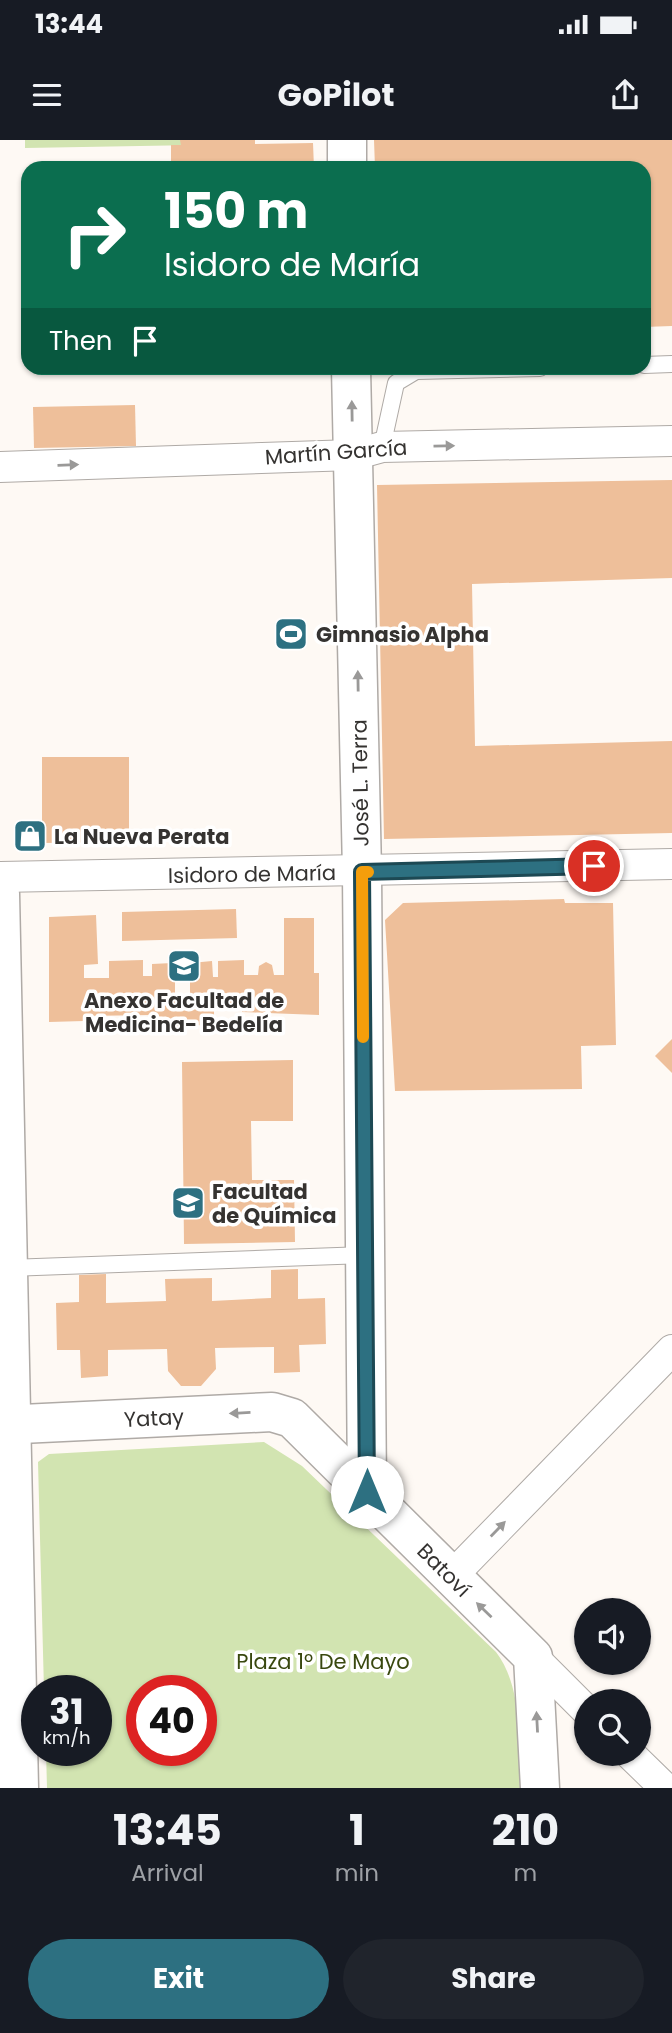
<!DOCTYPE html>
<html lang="en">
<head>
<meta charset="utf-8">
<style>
	body { margin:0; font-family:Poppins,sans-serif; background:#20242c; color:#f1f3f6; height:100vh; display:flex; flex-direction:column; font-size:26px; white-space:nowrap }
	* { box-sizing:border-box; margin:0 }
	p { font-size:23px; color:#9ea1a6 }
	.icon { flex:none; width:38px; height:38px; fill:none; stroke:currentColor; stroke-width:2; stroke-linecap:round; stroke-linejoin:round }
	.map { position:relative; height:1648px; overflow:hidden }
	.drawer { display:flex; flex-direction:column; background:#171b24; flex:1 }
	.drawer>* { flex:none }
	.guide { position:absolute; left:21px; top:21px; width:630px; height:214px; border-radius:21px; box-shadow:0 2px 5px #0004; background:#0b6e4f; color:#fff; overflow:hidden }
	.tools { position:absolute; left:574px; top:1458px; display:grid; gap:14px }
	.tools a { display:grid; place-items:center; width:77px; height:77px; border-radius:50%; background:#171b24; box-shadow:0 2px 5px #0004; font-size:35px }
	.speed { position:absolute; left:21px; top:1535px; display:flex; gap:14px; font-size:35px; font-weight:700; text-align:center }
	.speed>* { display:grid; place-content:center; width:91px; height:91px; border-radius:50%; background:#171b24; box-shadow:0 2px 5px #0004; line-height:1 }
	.speed small { font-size:18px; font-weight:400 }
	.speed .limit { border:10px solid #d22; background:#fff; color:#111 }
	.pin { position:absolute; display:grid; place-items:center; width:60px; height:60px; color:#fff; margin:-30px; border:4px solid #fff; border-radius:50%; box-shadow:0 2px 7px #0007 }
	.me { position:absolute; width:77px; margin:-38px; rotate:0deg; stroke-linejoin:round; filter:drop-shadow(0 0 5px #0008) }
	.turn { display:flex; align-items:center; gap:24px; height:147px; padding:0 28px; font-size:32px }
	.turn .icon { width:91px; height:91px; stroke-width:2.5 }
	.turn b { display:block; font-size:49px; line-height:60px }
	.then { display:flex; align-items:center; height:66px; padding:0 28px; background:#0003; gap:14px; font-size:26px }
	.eta { display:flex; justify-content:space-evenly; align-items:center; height:119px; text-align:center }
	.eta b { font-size:42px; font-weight:700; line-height:49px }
	.action { display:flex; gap:14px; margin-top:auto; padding:14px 28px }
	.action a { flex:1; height:80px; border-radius:42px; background:#2d7081; color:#fff; font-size:28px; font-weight:700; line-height:80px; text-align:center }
	.action a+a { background:#20242c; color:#f1f3f6 }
	.status { display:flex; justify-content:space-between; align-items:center; height:49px; padding:0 35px; background:#171b24; direction:ltr }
	.status svg { height:19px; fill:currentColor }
	header { display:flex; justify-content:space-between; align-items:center; height:91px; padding:0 28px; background:#171b24; font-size:32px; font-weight:700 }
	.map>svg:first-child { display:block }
	.green { fill:#d2e4b1; fill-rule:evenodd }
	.building { fill:#eebf9a; fill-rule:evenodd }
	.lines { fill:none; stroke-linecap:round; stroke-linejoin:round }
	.service-casing { stroke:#afaaa6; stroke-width:18 }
	.minor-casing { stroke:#afaaa6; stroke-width:32 }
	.tertiary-casing { stroke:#afaaa6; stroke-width:41 }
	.secondary-casing { stroke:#afaaa6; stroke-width:41 }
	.service { stroke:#fff; stroke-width:16 }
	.minor { stroke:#fff; stroke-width:30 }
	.tertiary { stroke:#fff; stroke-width:38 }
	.secondary { stroke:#fff; stroke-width:38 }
	.oneway { fill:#9a9998 }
	.route-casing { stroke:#1d4954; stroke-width:18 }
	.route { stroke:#2d7081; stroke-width:12 }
	.slow { stroke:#f59e0b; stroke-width:12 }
	.labels { text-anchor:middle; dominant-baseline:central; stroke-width:7; stroke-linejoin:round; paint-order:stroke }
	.street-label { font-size:21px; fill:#353331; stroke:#fff }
	.poi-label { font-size:21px; font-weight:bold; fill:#353331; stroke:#fff; text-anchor:start }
	.park-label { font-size:21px; fill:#39480f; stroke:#fff }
</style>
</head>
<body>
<div class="status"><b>13:44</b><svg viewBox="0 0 49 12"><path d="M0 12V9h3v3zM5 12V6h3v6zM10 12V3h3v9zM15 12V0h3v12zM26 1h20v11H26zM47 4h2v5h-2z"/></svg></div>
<header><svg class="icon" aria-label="menu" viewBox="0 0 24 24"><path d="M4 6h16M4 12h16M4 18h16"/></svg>GoPilot<svg class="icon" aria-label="share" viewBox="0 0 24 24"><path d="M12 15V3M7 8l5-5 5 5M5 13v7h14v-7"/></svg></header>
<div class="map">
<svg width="672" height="1648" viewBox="0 0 672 1648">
	<rect width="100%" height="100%" fill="#fef9f4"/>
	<g class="green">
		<path d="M25 0H255V4L25 8Z"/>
		<path d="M264 1302 302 1326 496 1512C524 1549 518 1604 520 1648H47L46 1610H96V1550H44L38 1322 49 1314ZM142 1550H201V1610H142Z"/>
	</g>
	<g class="building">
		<path d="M180 0H255V4L313 3 314 28H171V5H181Z"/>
		<path d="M374 0H672V186L644 187V28H375Z"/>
		<path d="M135 265 136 306 34 308 33 267Z"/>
		<path d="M672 340V438L472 444 475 606 672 601V693L384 699 377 345Z"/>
		<path d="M42 617H129V702L42 703Z"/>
		<path d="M564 759 565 763H613L616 905 581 906 582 949 395 951 385 780 403 763Z"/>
		<path d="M236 769 237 798 122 801V772Z"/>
		<path d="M96 775 98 824 84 825V838H109V821L143 820V836H152V824L172 823 180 812 189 816 191 823 212 821 213 837H218V821L244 820V835H258L259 826 266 822 272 825 274 835H284V778H314V833H319V875L242 872V867L214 868V885L152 886V875L84 876V881L49 882V777ZM190 838V868H175V839Z"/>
		<path d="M672 899V933L655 916Z"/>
		<path d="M293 920V981H251L252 1040H294L295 1102 184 1104 182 922Z"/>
		<path d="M298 1129V1159L325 1158 326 1204 299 1205 300 1232 274 1233V1207L215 1208 216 1229 201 1246H181L168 1231 167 1209 108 1210V1236L81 1238 80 1210H57L56 1163 79 1162V1135L106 1134V1163L166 1161 165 1139 212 1138V1161L271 1158V1130Z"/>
	</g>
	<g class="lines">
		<defs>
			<g id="service">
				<path d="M644 225 672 224"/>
				<path d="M382 307 396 243 416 231 540 228"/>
				<path d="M9 1128 365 1115"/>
			</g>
			<g id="minor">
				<path d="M0 327 353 315 382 307 672 301"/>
				<path d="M0 737 672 724"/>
				<path d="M450 1438 672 1210"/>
				<path d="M533 1517 586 1570"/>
				<path d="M630 1614 665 1648"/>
			</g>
			<g id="tertiary">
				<path d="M347 0V28"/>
				<path d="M351 228 362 732 367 1352"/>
				<path d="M0 1285 272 1272 292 1278 533 1517 540 1648"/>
			</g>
			<path id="secondary" d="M0 754 19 1648"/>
		</defs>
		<use href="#service" class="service-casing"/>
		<use href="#minor" class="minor-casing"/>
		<use href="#tertiary" class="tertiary-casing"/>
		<use href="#secondary" class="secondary-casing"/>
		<use href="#service" class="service"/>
		<use href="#minor" class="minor"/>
		<use href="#tertiary" class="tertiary"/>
		<use href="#secondary" class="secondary"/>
	</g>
	<defs><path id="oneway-solid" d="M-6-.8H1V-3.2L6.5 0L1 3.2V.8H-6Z" transform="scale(1.75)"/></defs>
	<g class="oneway">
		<use href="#oneway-solid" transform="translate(352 271) rotate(-91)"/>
		<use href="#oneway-solid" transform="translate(444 306) rotate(-1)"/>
		<use href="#oneway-solid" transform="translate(68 325) rotate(-2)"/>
		<use href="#oneway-solid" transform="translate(358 541) rotate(-91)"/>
		<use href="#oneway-solid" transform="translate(240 1273) rotate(177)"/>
		<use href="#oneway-solid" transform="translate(498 1389) rotate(-46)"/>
		<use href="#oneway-solid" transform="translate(484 1470) rotate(-136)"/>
		<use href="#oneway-solid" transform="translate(537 1582) rotate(-93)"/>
	</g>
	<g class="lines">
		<defs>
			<path id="route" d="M367 1352 362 732 594 726"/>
		</defs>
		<use href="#route" class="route-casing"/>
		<use href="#route" class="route"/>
		<path class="slow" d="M363 897 362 732H368"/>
	</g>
	<defs>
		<symbol id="stadium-square" viewBox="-11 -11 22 22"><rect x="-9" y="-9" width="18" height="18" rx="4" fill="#2d7081" stroke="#fff"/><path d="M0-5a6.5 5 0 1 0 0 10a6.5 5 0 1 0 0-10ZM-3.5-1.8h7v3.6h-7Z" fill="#fff"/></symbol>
		<symbol id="shop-square" viewBox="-11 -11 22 22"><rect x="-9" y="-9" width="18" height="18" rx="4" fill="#2d7081" stroke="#fff"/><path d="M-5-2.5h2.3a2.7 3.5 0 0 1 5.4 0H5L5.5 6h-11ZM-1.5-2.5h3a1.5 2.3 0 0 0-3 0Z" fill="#fff"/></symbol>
		<symbol id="university-square" viewBox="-11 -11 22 22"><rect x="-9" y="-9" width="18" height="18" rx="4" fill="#2d7081" stroke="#fff"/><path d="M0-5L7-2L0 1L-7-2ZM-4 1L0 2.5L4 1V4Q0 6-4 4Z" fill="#fff"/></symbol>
	</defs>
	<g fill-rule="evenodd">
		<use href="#stadium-square" x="272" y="475" width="38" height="38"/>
		<use href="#shop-square" x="11" y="677" width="38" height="38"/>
		<use href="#university-square" x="165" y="807" width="38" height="38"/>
		<use href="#university-square" x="169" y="1044" width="38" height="38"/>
	</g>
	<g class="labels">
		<g class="street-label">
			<text transform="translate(336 312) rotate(-4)">Martín García</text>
			<text transform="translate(360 643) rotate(-91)">José L. Terra</text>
			<text transform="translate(252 734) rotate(-1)">Isidoro de María</text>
			<text transform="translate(154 1278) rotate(-3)">Yatay</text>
			<text transform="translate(444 1430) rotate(45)">Batoví</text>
		</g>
		<g class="poi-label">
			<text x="316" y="494">Gimnasio Alpha</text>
			<text x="54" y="696">La Nueva Perata</text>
			<text x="184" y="860" text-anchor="middle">Anexo Facultad de<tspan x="184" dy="24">Medicina- Bedelía</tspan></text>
			<text x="212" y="1051">Facultad<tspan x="212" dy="24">de Química</tspan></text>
		</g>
		<g class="park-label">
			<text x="323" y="1521">Plaza 1º De Mayo</text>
		</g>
	</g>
</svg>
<div class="tools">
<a><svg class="icon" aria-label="sound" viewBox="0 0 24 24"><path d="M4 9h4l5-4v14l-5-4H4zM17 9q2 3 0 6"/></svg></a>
<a><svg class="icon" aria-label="search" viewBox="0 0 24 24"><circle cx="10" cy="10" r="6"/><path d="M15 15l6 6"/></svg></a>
</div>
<div class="speed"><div>31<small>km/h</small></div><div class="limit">40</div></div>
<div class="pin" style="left:594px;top:726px;background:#d93025"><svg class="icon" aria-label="arrive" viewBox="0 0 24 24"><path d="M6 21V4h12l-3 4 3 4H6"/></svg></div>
<svg class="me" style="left:367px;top:1352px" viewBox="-20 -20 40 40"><circle r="19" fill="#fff"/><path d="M0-13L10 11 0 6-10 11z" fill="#2d7081"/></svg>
<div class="guide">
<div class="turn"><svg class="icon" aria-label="right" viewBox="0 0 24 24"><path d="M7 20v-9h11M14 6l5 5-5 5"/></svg><div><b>150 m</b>Isidoro de María</div></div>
<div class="then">Then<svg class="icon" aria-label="arrive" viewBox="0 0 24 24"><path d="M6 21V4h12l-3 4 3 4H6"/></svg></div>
</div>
</div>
<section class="drawer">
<div class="eta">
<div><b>13:45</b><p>Arrival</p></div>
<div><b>1</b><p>min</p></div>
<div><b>210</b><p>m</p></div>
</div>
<div class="action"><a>Exit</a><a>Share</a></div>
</section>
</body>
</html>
